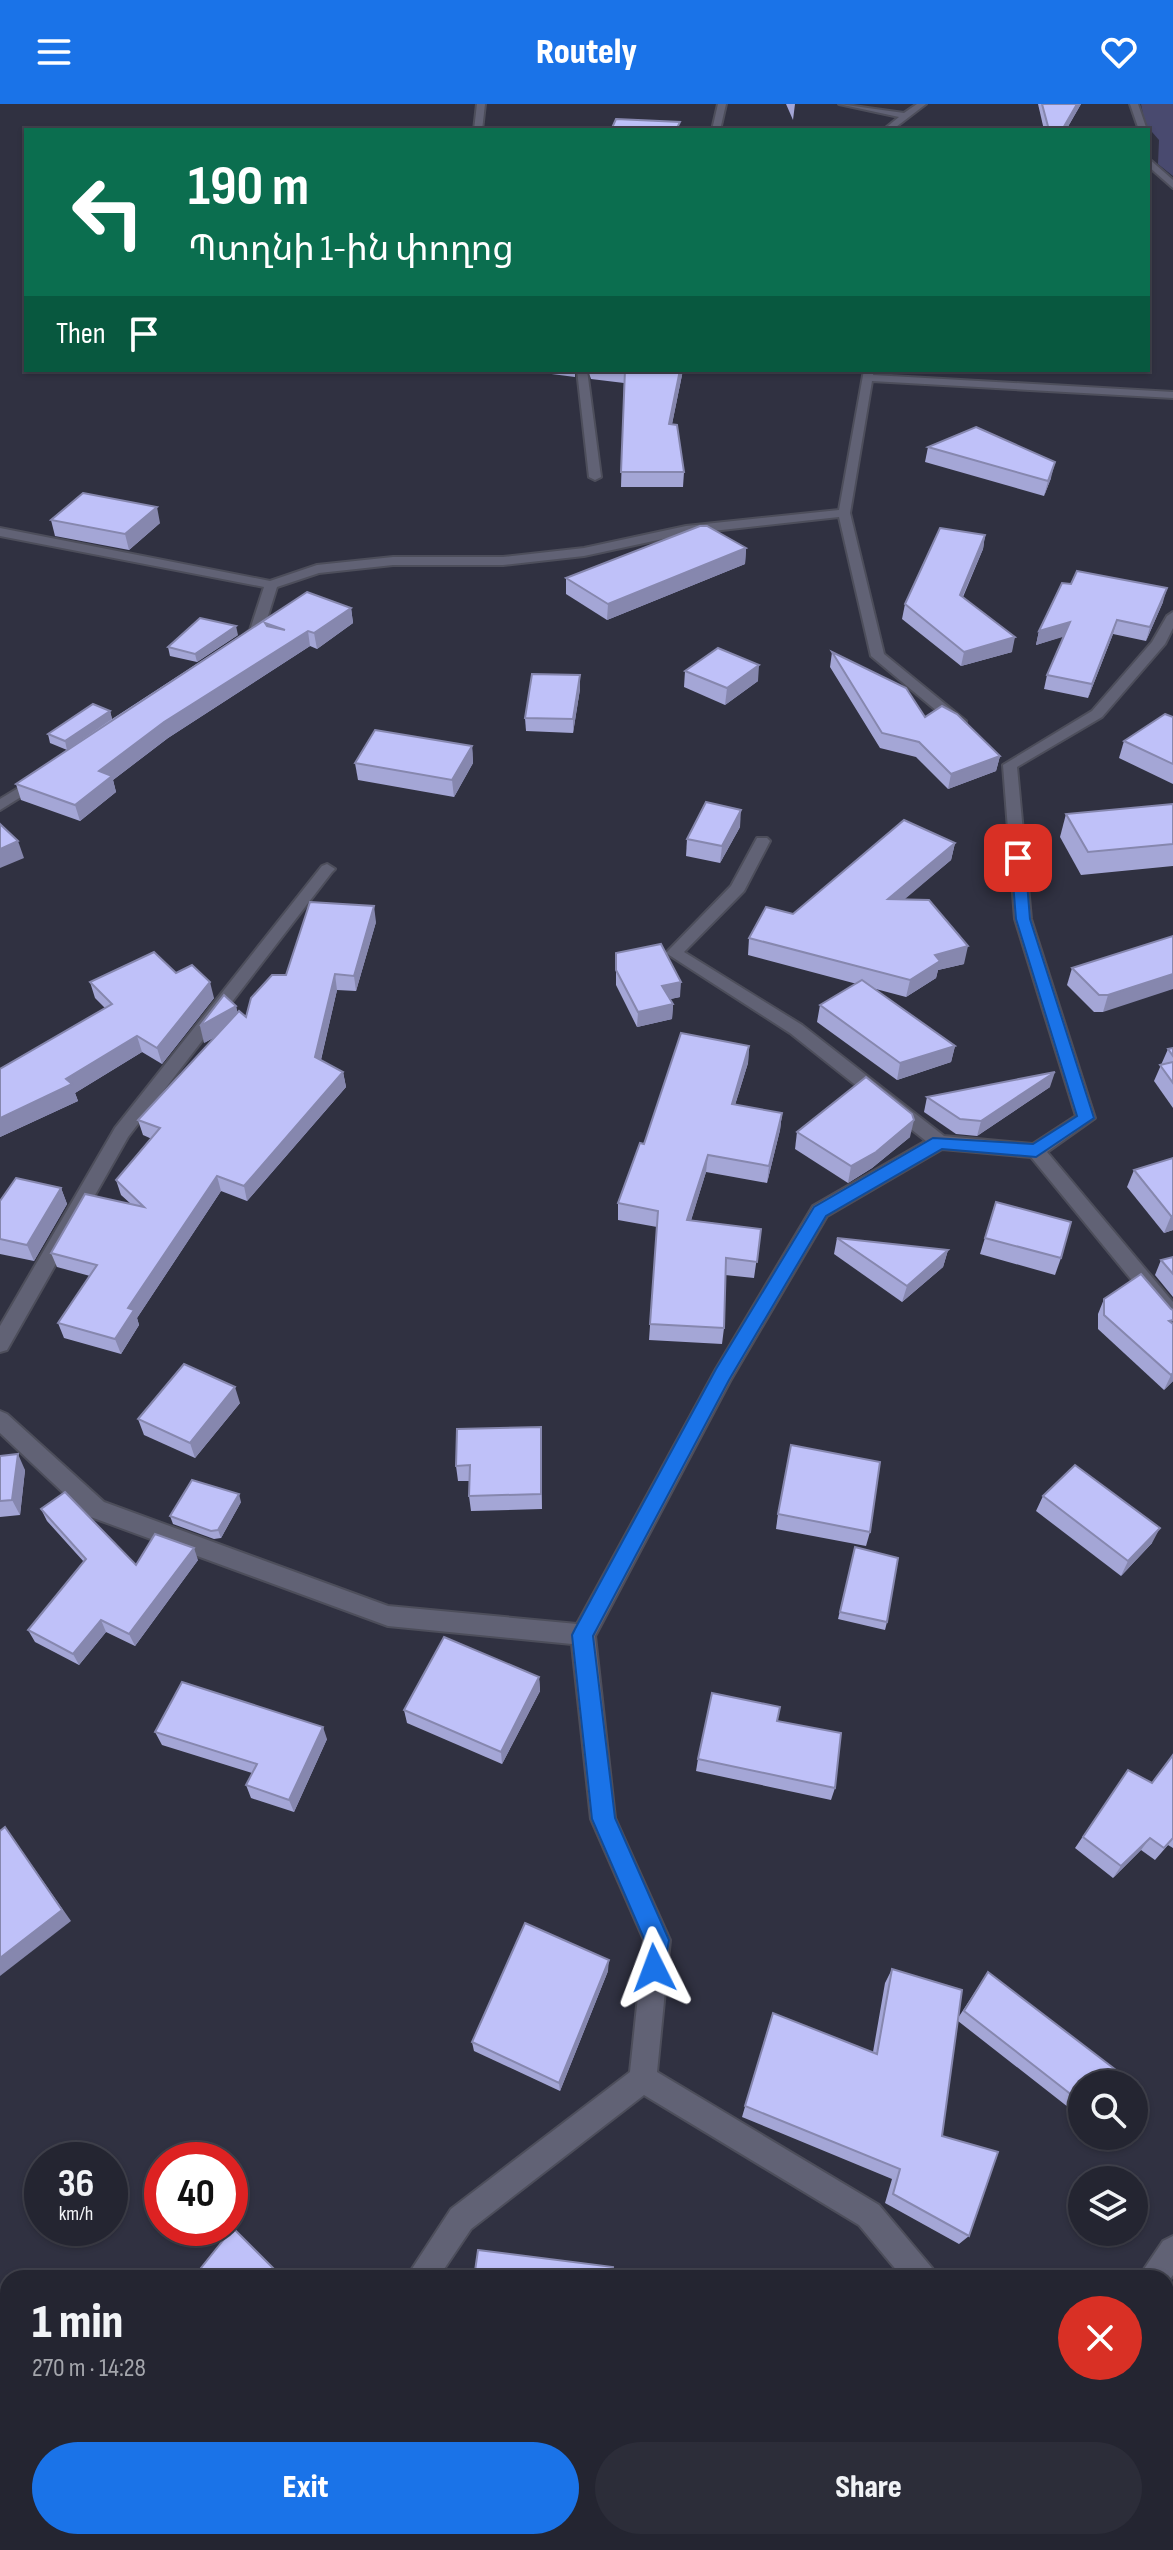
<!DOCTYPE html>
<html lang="en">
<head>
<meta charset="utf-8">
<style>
	body { margin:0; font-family:"Sofia Sans Condensed","Noto Sans Armenian",sans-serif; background:#2c2d39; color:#f1f3f6; height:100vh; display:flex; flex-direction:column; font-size:30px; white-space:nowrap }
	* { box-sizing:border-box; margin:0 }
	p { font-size:26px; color:#a3a5ab }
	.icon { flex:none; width:44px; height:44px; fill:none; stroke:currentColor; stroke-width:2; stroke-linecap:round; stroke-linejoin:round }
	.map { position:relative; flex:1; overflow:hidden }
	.sheet { position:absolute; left:0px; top:2166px; width:1174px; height:280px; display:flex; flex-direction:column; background:#242531; border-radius:24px 24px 0 0; box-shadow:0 2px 6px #0004,0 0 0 2px #41424d }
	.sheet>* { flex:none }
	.guide { position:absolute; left:24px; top:24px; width:1126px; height:244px; border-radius:0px; box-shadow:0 2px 6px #0004,0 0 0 2px #41424d; background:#0b6e4f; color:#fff; overflow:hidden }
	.buttons { position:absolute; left:1068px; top:1966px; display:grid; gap:16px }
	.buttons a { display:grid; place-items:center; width:80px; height:80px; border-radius:50%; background:#242531; box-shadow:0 2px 6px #0004,0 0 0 2px #41424d; font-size:40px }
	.speed { position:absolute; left:24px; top:2038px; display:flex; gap:16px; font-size:40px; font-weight:700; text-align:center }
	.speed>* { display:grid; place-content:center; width:104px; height:104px; border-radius:50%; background:#242531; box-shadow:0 2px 6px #0004,0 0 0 2px #41424d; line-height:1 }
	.speed small { font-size:20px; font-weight:400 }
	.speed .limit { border:12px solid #d22; background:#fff; color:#111 }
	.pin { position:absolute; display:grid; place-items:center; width:68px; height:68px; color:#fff; margin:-34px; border-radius:16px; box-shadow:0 4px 12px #0006 }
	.me { position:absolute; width:88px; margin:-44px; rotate:357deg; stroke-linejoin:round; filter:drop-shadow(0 0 6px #0008) }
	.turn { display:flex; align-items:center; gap:28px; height:168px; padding:0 32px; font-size:36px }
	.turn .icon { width:104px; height:104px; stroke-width:2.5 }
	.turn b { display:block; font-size:56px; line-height:68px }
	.then { display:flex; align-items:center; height:76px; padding:0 32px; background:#0003; gap:16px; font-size:30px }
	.round { display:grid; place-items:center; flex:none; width:84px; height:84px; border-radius:42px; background:#2c2d39 }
	.headline { display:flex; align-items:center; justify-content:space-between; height:136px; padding:0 32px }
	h1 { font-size:48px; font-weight:800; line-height:60px }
	.action { display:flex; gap:16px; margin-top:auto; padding:16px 32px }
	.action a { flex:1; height:92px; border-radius:48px; background:#1a73e8; color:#fff; font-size:32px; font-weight:800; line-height:92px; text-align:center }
	.action a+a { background:#2c2d39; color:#f1f3f6 }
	header { display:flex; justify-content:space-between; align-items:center; height:104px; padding:0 32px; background:#1a73e8; color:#fff; font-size:36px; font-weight:800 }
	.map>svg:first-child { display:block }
	.green { fill:#494a6f }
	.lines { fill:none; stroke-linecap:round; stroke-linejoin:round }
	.minor-casing { stroke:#4d4e5b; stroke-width:4 }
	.minor { fill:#616275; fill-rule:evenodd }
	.wall { fill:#a4a6d6; fill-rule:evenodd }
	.shaded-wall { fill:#8687ae }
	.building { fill:#bfc1f9; stroke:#8687ae; stroke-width:2; fill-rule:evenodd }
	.route { fill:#1a73e8; stroke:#114b97; stroke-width:2 }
</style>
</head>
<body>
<header><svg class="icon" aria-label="menu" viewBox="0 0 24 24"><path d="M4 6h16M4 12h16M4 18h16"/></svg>Routely<svg class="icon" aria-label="heart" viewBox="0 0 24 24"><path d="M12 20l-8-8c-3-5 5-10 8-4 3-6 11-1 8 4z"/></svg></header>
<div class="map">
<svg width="1173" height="2446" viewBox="0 0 1173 2446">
	<rect width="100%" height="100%" fill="#303141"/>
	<path class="green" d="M1141 0H1173V72L1158 60 1159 36 1145 20Z"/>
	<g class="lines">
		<defs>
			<g id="minor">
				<path d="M477 0H485L482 26H474Z"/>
				<path d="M718 0H726L720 26H712Z"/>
				<path d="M839 0 904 9 917 0H926L892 26H883L899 13Z"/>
				<path d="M1130 0H1138L1147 26H1139Z"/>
				<path d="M1148 54 1173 76V84L1148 62Z"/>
				<path d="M577 266H587L601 373 595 376 589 373Z"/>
				<path d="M864 266H874L873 271 1173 288V294L872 277 850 409 884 550 966 617V623H956L871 552 839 413 686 430 584 452 503 461H393L319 469 277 483 263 528 242 542 235 538 250 526 264 483 0 432V424L270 477 317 461 393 453H503L584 444 686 422 839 406Z"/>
				<path d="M1173 508V524L1165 540 1102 613 1017 663 1031 815 1095 1014 1047 1048 1173 1198V1220L1166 1218 1031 1053 942 1045 827 1112 730 1277 595 1532 615 1714 670 1836 657 1968 879 2101 932 2164 937 2174H903L859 2121 644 1991 471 2125 438 2174H406L451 2105 630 1968 644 1836 591 1715 572 1540 388 1522 88 1412 0 1329V1307L7 1310 104 1398 388 1502 577 1520 716 1265 813 1102 926 1037 790 929 666 849 731 782 757 734H767L770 737 744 787 684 848 802 921 944 1032 1033 1040 1076 1012 1015 815 1003 661 1092 607 1152 538 1167 512Z"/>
				<path d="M40 671 47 675 45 678 0 706V695Z"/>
				<path d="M327 760 335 765 332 768 128 1033 7 1246 0 1248V1222L115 1024 322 762Z"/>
				<path d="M1173 2132V2171L1166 2181V2174H1138L1163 2137Z"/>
				<path d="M1166 2413 1173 2416V2446H1160L1154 2438H1166Z"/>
				<path d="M155 2438H194L191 2446H152Z"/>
				<path d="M362 2438H397L400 2446H365Z"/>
				<path d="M890 2438H928L925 2446H887Z"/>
			</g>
		</defs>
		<use href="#minor" class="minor-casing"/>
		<use href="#minor" class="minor"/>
	</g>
	<g class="wall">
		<path d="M786 0H795L793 16Z"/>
		<path d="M1038 0H1081L1066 26H1044Z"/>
		<path d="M536 266H575V273L536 268Z"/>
		<path d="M588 266H683L672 320 684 368 683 383H621L624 279 591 275Z"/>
		<path d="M928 343 1051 374 1044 392 925 358Z"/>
		<path d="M51 416 160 419 129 446 55 432Z"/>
		<path d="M985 431 983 445 963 493 1012 548 961 562 902 515 905 500Z"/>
		<path d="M746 444 745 460 607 516 566 490V474Z"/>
		<path d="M307 488 351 504 353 519 317 545 310 542 168 634 113 676 116 688 80 717 21 696 16 680 67 646 50 639 48 630 110 607 112 615ZM265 519 279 524 267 522Z"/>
		<path d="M1163 498 1146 537 1113 530 1088 594 1044 585 1047 571 1064 532 1036 541 1039 527Z"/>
		<path d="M238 531 197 558 170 552 168 543Z"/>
		<path d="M832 548 925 613 1000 652 996 667 948 685 916 653 880 644 830 563Z"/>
		<path d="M685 567 758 577 725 601 684 583Z"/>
		<path d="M580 571V585L573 629 526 627 525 614Z"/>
		<path d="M1173 613V680L1119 654 1124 637Z"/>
		<path d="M472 642 473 659 454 693 358 676 355 659Z"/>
		<path d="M1173 700V762L1081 771 1060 733 1066 710Z"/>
		<path d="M740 723 720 759 686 752 687 735Z"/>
		<path d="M955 739 951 756 904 795 964 860 938 866 936 874 906 893 872 884 955 942 951 958 897 976 817 918 820 901 857 880 748 851 749 834 793 810Z"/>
		<path d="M376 818 356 887 337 886 321 956 343 968 346 983 247 1097 221 1087 137 1214 139 1221 121 1250 64 1234 58 1219 90 1172 57 1163 51 1149 131 1100 121 1091 116 1076 152 1035 143 1031 138 1016 215 933 204 939 236 902 237 909 246 913 286 871Z"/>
		<path d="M1173 832 1103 908H1094L1067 881 1072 864Z"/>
		<path d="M616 849 680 893 670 895 673 900 672 915 637 923 616 881Z"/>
		<path d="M176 869 214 894 162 960 142 948 75 989 78 997 0 1033V965L105 904 95 894 90 878Z"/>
		<path d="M749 942 748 959 735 1001 782 1009 780 1026 767 1079 706 1068 691 1116 761 1125 754 1174 725 1171 724 1224 722 1240 649 1236 657 1123 618 1116V1099L644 1040Z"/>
		<path d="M1173 944V1004L1154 977 1168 945Z"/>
		<path d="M1050 983 977 1032 956 1030 924 1008 927 993Z"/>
		<path d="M797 1028 910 1033 872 1064 848 1079 795 1045Z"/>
		<path d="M1173 1054V1126L1164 1129 1127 1083 1134 1066Z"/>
		<path d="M61 1084 67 1100 34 1157 0 1150V1097Z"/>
		<path d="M996 1098 1061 1154 1055 1171 980 1150Z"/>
		<path d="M837 1134 948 1146 943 1163 902 1198 834 1150Z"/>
		<path d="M1173 1153V1193L1155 1171 1161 1156Z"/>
		<path d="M1141 1170 1173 1277 1164 1286 1098 1225V1210L1104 1195Z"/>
		<path d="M240 1299 195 1354 144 1331 138 1315Z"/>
		<path d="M541 1323 542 1405 471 1407 469 1392 470 1377H458L456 1362Z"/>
		<path d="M0 1352 25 1366 20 1411 0 1413Z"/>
		<path d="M1043 1392 1152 1439 1121 1472 1036 1407Z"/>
		<path d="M241 1398 221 1434 214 1435 173 1420 170 1412Z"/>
		<path d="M41 1405 136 1461 198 1456 135 1542 106 1528 79 1561 35 1538 28 1526 84 1458 47 1417Z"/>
		<path d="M778 1410 870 1428 866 1442 776 1425Z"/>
		<path d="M855 1443 887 1518 885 1526 838 1515Z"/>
		<path d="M539 1573 540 1587 502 1660 407 1619 404 1606Z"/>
		<path d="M777 1617 835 1684 831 1696 696 1667 698 1655Z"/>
		<path d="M155 1628 327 1635 294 1708 251 1694 246 1681 252 1669 162 1641Z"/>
		<path d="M1173 1651V1744L1168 1741 1155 1756 1141 1746 1113 1774 1075 1744 1128 1666 1152 1679Z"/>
		<path d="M892 1865 958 1914 988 1868 1082 1980V2014L958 1917 942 2032 969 2132 959 2140 885 2099 892 2075 742 2013 769 1921 873 1948 885 1879Z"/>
		<path d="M608 1867 560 1987 474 1947 472 1938Z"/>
		<path d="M1173 2270V2367L1166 2359V2279Z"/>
		<path d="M1081 2442H1091L1095 2446H1078Z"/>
	</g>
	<g class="shaded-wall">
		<path d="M1077 0H1081L1066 26H1062Z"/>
		<path d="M680 266H683L669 335V320Z"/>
		<path d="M1055 358 1051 374 1044 392 1048 377Z"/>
		<path d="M157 403 160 419 129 446 125 430Z"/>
		<path d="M985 431 983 445 957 505 960 491Z"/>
		<path d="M746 444 745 460 607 516 608 500Z"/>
		<path d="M1167 484 1163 498 1146 537 1150 523Z"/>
		<path d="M351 504 353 519 317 545 314 529Z"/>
		<path d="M1117 516 1113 530 1088 594 1092 580Z"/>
		<path d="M1070 518 1066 532 1036 541 1039 527Z"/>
		<path d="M236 522 238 531 197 558 195 550Z"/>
		<path d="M308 527 310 542 168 634 113 676 116 688 80 717 75 701 99 667 164 618Z"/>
		<path d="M1015 533 1012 548 961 562 964 548Z"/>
		<path d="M759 561 758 577 725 601 727 584Z"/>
		<path d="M580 571V585L573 629V615Z"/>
		<path d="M110 607 112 615 67 646 65 637Z"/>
		<path d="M472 642 473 659 454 693 452 676Z"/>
		<path d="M1000 652 996 667 948 685 951 670Z"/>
		<path d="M741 706 740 723 720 759 722 742Z"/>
		<path d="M18 737 24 754 0 764V745Z"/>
		<path d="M955 739 951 756 885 812 888 795Z"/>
		<path d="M374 802 376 818 356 887 354 872Z"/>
		<path d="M968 842 964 860 938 866 936 874 906 893 910 876 935 851Z"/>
		<path d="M335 870 337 886 318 968 315 953Z"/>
		<path d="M1173 870V885L1103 908 1108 891Z"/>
		<path d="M210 878 214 894 162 960 157 944Z"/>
		<path d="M681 878 680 893 662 897V882Z"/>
		<path d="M673 900 672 915 637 923 638 908Z"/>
		<path d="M236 902 240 919 204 939 200 922Z"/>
		<path d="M137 932 142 948 75 989 78 997 0 1033V1014Z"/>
		<path d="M749 942 748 959 730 1017 732 1000Z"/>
		<path d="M955 942 951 958 897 976 900 959Z"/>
		<path d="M343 968 346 983 247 1097 244 1082Z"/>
		<path d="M1055 968 1050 983 977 1032 981 1017Z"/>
		<path d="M782 1009 780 1026 767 1079 769 1062Z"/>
		<path d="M914 1016 910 1033 872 1064 848 1079 851 1062Z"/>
		<path d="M708 1051 706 1068 686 1133 687 1116Z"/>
		<path d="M217 1072 221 1087 137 1214 139 1221 121 1250 115 1235 128 1204Z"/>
		<path d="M61 1084 67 1100 34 1157 27 1141Z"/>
		<path d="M1171 1112H1173V1126L1164 1129Z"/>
		<path d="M948 1146 943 1163 902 1198 907 1182Z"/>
		<path d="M1173 1269V1277L1164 1286 1171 1271Z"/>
		<path d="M235 1283 240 1299 195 1354 190 1339Z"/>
		<path d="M18 1350 25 1366 20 1411 12 1396Z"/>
		<path d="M239 1390 241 1398 221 1434 218 1426Z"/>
		<path d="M1160 1424 1152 1439 1121 1472 1128 1457Z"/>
		<path d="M194 1444 198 1456 135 1542 129 1530Z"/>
		<path d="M101 1516 106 1528 79 1561 73 1550Z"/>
		<path d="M539 1573 540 1587 502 1660 501 1648Z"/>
		<path d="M323 1623 327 1635 294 1708 289 1696Z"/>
		<path d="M5 1723 71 1817 0 1872V1854Z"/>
		<path d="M1150 1734 1141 1746 1113 1774 1121 1762Z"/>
		<path d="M609 1856 608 1867 560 1987 559 1979Z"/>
	</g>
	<g class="building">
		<path d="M1042 0H1077L1062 26H1049Z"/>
		<path d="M616 15 680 18 676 26H611Z"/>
		<path d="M625 266H680L669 320 677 321 684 368H621Z"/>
		<path d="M976 323 1055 358 1048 377 928 343Z"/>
		<path d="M83 389 157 403 125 430 51 416Z"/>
		<path d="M700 422H707L746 444 608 500 566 474Z"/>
		<path d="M940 424 985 431 960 491 1015 533 964 548 905 500Z"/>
		<path d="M1077 467 1167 484 1150 523 1117 516 1092 580 1047 571 1070 518 1039 527 1062 479 1071 480Z"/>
		<path d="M307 488 351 504 314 529 308 527 164 618 99 667 112 672 75 701 16 680ZM265 519 285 526 267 522Z"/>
		<path d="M200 514 236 522 195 550 168 543Z"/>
		<path d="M718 544 759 561 727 584 685 567Z"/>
		<path d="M832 548 906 584 925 613 942 602 957 610 1000 652 951 670 919 638 882 629Z"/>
		<path d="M532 570 580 571 573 615 525 614Z"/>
		<path d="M93 600 110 607 65 637 48 630Z"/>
		<path d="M1165 610 1173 613V660L1124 637Z"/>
		<path d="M375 626 472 642 452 676 355 659Z"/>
		<path d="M706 698 741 706 722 742 687 735Z"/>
		<path d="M1173 700V740L1088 748 1066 710Z"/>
		<path d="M904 716 955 739 888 795 929 796 968 842 935 851 940 857 910 876 749 834 766 803 793 810Z"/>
		<path d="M0 720 18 737 0 745Z"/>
		<path d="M310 798 374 802 354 872 335 870 315 953 343 968 244 1082 217 1072 128 1204 134 1206 115 1235 58 1219 97 1161 51 1149 85 1090 144 1103 116 1076 160 1024 138 1016 239 907 246 913 251 894 272 871H286Z"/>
		<path d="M1173 832V870L1108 891H1099L1072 864Z"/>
		<path d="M661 840 681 878 662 882 673 900 638 908 616 866V849Z"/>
		<path d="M154 848 176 869 192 861 210 878 157 944 137 932 66 975 72 980 0 1014V965L112 900 90 878Z"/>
		<path d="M862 876 955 942 900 959 820 901Z"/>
		<path d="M224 891 236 902 200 922Z"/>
		<path d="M681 929 749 942 732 1000 782 1009 769 1062 708 1051 687 1116 761 1125 757 1158 726 1154 724 1224 650 1220 658 1107 618 1099 640 1039 644 1040Z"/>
		<path d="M1173 944V952L1168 945Z"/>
		<path d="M1173 958V979L1160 961Z"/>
		<path d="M1055 968 981 1017 960 1015 927 993Z"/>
		<path d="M866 973 912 1010 914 1016 876 1048 851 1062 797 1028Z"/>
		<path d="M1173 1054V1112H1171L1134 1066Z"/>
		<path d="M16 1074 61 1084 27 1141 0 1135V1097Z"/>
		<path d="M996 1098 1071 1118 1061 1154 985 1134Z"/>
		<path d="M837 1134 948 1146 907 1182Z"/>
		<path d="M1173 1153V1170L1161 1156Z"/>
		<path d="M1141 1170 1171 1205 1173 1206V1216L1169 1217 1173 1220V1269L1171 1271 1104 1211V1195Z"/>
		<path d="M184 1260 235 1283 190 1339 138 1315Z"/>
		<path d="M541 1323V1390L469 1392 470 1361 456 1362 457 1325Z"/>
		<path d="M791 1341 880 1358 870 1428 778 1410Z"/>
		<path d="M18 1350 12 1396 0 1397V1352Z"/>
		<path d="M1075 1361 1160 1424 1128 1457 1043 1392Z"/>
		<path d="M192 1376 239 1390 218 1426 211 1427 170 1412Z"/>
		<path d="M65 1388 136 1461 155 1430 194 1444 129 1530 101 1516 73 1550 28 1526 86 1455 41 1405Z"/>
		<path d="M855 1443 898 1454 887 1518 840 1508Z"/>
		<path d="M444 1533 539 1573 501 1648 404 1606Z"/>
		<path d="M182 1578 323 1623 289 1696 246 1681 257 1660 155 1628Z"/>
		<path d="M712 1589 780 1603 777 1617 841 1629 835 1684 698 1655Z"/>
		<path d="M1173 1651V1734L1164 1744 1150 1734 1121 1762 1083 1733 1128 1666 1152 1679Z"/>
		<path d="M5 1723 62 1806 0 1854V1727Z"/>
		<path d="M525 1819 609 1856 559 1979 472 1938Z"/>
		<path d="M892 1865 962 1886 942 2032 998 2048 969 2132 893 2090 900 2065 745 2002 773 1909 877 1950Z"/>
		<path d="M988 1868 1129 1976 1127 1980H1082V1999L964 1907Z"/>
		<path d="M233 2124 283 2174H193Z"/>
		<path d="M478 2146 613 2163 612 2174H474Z"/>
		<path d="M1173 2288V2346L1166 2338V2297Z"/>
		<path d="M508 2438H589L588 2446H507Z"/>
	</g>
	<path class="route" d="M1018 749 1025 754 1030 815 1094 1014 1036 1053 942 1045 826 1112 729 1276 593 1532 615 1714 669 1836 663 1872 654 1876 646 1872 642 1864 645 1837 592 1715 572 1531 575 1525 716 1265 814 1103 933 1034 1033 1040 1077 1012 1016 815 1011 754Z"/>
</svg>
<div class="buttons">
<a><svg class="icon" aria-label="search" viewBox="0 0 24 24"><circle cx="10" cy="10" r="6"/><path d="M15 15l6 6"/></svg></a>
<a><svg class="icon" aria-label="layers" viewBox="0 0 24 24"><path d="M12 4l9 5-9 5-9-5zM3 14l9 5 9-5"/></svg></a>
</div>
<div class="speed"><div>36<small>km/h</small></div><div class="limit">40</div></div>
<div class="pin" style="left:1018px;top:754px;background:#d93025"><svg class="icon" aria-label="arrive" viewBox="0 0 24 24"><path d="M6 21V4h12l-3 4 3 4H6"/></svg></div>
<svg class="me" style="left:654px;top:1864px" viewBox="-20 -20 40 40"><path d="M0-17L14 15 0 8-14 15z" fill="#1a73e8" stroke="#fff" stroke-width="4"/></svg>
<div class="guide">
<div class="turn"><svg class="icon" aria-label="left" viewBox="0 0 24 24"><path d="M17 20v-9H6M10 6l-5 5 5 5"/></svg><div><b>190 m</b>Պտղնի 1-ին փողոց</div></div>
<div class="then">Then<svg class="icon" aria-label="arrive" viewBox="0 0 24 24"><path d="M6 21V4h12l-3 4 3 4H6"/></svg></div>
</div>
<section class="sheet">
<div class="headline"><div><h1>1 min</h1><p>270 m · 14:28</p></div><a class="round" style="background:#d93025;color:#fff"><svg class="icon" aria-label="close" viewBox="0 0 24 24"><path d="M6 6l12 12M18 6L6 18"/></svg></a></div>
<div class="action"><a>Exit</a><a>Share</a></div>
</section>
</div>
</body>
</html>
